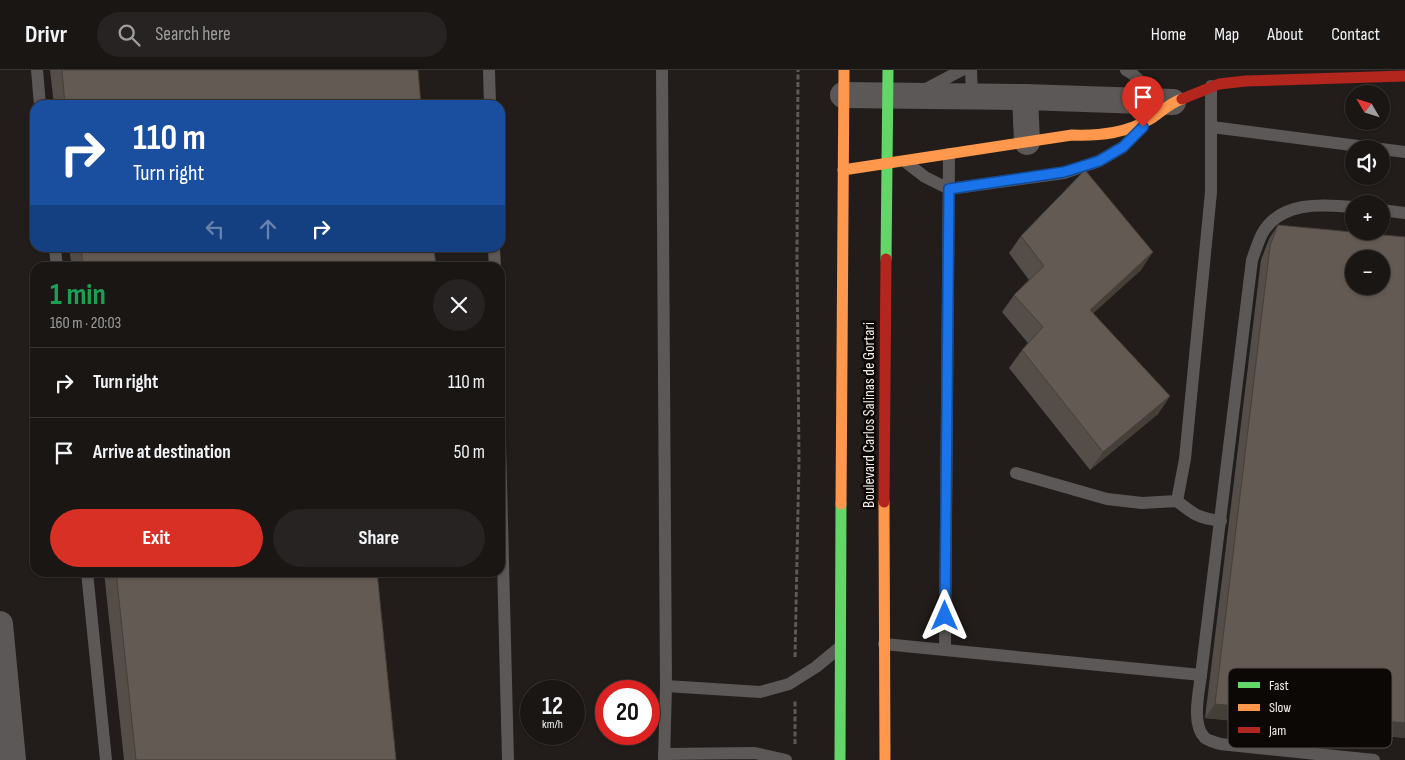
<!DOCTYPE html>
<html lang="en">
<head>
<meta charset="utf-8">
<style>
	body { margin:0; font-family:"Sofia Sans Condensed",sans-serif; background:#272322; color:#f1f3f6; height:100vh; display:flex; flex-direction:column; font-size:19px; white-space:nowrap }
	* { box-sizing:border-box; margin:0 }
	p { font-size:16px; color:#9f9fa0 }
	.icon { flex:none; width:28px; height:28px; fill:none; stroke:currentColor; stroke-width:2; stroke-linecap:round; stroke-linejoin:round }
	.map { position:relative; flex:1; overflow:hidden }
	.drawer { position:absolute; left:30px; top:192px; width:475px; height:315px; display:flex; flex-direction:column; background:#1a1614; border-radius:15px; box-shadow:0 1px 4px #0004,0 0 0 1px #383534 }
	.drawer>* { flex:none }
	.banner { position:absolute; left:30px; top:30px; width:475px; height:152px; border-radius:15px; box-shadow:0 1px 4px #0004,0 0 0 1px #383534; background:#1a4fa0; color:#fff; overflow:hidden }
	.needle { width:32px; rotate:308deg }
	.tools { position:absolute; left:1345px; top:15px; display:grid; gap:10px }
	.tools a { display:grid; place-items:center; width:45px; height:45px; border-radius:50%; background:#1a1614; box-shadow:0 1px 4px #0004,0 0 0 1px #383534; font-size:25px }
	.speed { position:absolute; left:520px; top:610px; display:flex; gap:10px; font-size:25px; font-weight:700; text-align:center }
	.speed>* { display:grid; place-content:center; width:65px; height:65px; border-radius:50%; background:#1a1614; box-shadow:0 1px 4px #0004,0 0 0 1px #383534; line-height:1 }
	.speed small { font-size:12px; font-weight:400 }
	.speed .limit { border:8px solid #d22; background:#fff; color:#111 }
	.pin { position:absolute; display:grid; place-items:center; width:42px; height:42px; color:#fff; margin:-51px -21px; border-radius:50% 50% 50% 0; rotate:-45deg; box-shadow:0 0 5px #0007 }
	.pin .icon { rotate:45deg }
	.me { position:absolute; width:55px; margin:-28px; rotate:0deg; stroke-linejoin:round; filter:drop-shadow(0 0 4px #0008) }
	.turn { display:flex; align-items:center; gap:18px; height:105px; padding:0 20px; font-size:22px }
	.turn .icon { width:65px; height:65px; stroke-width:2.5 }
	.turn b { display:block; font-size:35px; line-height:42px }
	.lanes { display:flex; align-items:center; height:48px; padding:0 20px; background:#0003; justify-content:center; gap:25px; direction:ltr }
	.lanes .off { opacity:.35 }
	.round { display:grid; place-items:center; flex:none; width:52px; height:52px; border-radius:26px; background:#272322 }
	.headline { display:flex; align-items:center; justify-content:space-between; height:85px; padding:0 20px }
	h1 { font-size:30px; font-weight:700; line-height:38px; color:#1e9e55 }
	.cta { display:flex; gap:10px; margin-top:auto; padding:10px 20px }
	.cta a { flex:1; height:58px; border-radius:30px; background:#d93025; color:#fff; font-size:20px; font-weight:700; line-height:58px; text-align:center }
	.cta a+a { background:#272322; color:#f1f3f6 }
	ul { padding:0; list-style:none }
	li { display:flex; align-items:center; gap:15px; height:70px; padding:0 20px; border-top:1px solid #383534 }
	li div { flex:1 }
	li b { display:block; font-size:19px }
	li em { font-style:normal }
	header { display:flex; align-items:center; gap:30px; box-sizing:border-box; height:70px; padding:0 25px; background:#1a1614; border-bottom:1px solid #383534 }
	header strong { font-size:24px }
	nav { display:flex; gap:28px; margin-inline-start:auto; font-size:18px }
	.search { width:350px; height:45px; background:#272322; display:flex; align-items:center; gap:12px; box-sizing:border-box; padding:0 18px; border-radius:28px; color:#9f9fa0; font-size:19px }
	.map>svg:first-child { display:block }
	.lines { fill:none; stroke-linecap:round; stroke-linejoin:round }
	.path { stroke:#5c5957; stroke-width:3; stroke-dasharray:5 2.5; stroke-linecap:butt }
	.lane { stroke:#5b5857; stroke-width:12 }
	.street { stroke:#5b5857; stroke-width:26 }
	.fast { stroke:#63d668; stroke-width:11 }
	.slow { stroke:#ff974d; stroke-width:11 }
	.jam { stroke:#b3261e; stroke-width:11 }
	.wall { fill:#554d47 }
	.shaded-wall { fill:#453f3a }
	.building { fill:#635a53; stroke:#453f3a; fill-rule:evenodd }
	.route-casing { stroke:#114b97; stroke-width:12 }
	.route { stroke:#1a73e8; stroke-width:9 }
	.labels { text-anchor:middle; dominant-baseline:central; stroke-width:5; stroke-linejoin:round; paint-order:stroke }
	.street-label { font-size:16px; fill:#f6efeb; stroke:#0c0806 }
	.key { fill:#0c0806; stroke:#524d4b; stroke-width:1 }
	.key-label { font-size:14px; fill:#f6efeb }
</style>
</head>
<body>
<header>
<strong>Drivr</strong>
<div class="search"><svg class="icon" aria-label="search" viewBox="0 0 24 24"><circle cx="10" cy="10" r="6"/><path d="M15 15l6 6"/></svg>Search here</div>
<nav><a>Home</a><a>Map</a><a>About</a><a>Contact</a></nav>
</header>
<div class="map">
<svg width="1405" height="690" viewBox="0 0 1405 690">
	<rect width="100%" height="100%" fill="#221d1a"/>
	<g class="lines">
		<g class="path">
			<path d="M795 587 799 391 797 187 798 0"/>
			<path d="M795 674V631"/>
		</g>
		<g class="lane">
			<path d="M37 0 40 35"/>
			<path d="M489 0 490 35"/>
			<path d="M662 0 666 616 664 690"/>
			<path d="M971 0 972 26"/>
			<path d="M1126 0C1139 7 1147 18 1151 33"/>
			<path d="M922 21 962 0"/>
			<path d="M1212 57 1405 82"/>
			<path d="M907 93 925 107 949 119 1064 103 1099 91 1123 77 1138 61"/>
			<path d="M1381 140 1405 143"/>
			<path d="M55 178 57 198"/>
			<path d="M494 178 495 198"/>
			<path d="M500 373 508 690"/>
			<path d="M1016 403 1107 429 1142 433 1177 431 1185 389 1211 122V16"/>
			<path d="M1177 431C1194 445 1199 448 1221 451"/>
			<path d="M87 502 106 690"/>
			<path d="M884 574 1201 605 1252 190C1255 182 1258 172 1262 164 1280 131 1322 134 1354 137"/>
			<path d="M945 580 949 84"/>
			<path d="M1201 605C1199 622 1191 655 1205 668 1209 671 1215 672 1220 674L1374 690"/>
			<path d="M666 616 760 622 789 614 816 597 839 578"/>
			<path d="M664 684 755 683 786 690"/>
		</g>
		<g class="street">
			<path d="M843 25 1025 27 1173 32"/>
			<path d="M1025 27 1027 72"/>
			<path d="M0 554 13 690"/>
		</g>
		<g class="fast">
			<path d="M886 189 888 0"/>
			<path d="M840 690 841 434"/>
		</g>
		<g class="slow">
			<path d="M843 100 1072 65C1101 66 1127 63 1152 48 1162 41 1170 33 1182 29"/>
			<path d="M884 432 885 690"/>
			<path d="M841 434 844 0"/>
		</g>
		<g class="jam">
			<path d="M1182 29 1219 14 1246 11 1405 6"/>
			<path d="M884 432 886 189"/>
		</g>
	</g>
	<g class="wall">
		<path d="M50 0H418L421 35H54Z"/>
		<path d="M1278 155 1405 668 1205 648 1261 190 1269 169Z"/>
		<path d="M1021 166 1141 200 1093 243 1170 326 1158 344 1090 400 1009 298 1022 280 1028 273 1002 242 1014 225 1029 210 1009 183Z"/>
		<path d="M69 178H434L436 198H72Z"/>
		<path d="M104 502H377L396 690H124Z"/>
	</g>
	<g class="shaded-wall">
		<path d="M1153 182 1141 200 1078 257 1090 240Z"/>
		<path d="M1170 326 1158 344 1090 400 1103 382Z"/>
		<path d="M1215 634 1405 653V668L1205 648Z"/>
	</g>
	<g class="building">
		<path d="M62 0H418L421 35H65Z"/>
		<path d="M1085 100 1153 182 1090 240 1170 326 1103 382 1022 280 1043 257 1014 225 1044 196 1021 166Z"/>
		<path d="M1278 155 1405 167V653L1215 634 1270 176ZM1354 189H1381V216H1354Z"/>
		<path d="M81 178H434L436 198H83Z"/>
		<path d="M116 502H377L396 690H136Z"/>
	</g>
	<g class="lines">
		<defs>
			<path id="route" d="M945 546 949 119 1064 102 1099 91 1123 77 1143 57"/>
		</defs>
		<use href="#route" class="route-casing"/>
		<use href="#route" class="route"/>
	</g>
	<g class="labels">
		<g class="street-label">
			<text transform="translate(869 345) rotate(-90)">Boulevard Carlos Salinas de Gortari</text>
		</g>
	</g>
	<rect x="1228" y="598" width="164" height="80" rx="8" class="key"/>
	<rect x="1238" y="612" width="22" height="6" fill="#63d668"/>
	<rect x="1238" y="634" width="22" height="7" fill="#ff974d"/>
	<rect x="1238" y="657" width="22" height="6" fill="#b3261e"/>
	<g class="key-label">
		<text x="1269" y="620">Fast</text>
		<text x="1269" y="642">Slow</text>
		<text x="1269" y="665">Jam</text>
	</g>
</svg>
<div class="tools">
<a><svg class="needle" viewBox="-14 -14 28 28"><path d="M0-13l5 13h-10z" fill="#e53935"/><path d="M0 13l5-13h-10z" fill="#9f9fa0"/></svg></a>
<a><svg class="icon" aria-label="sound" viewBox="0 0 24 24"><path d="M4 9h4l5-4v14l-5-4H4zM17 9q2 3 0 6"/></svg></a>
<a>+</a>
<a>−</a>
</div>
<div class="speed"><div>12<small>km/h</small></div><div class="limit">20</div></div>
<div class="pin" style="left:1143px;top:57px;background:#d93025"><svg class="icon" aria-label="arrive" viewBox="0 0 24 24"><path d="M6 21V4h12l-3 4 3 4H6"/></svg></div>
<svg class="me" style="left:945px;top:546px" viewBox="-20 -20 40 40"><path d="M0-17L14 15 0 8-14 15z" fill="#1a73e8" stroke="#fff" stroke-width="4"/></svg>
<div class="banner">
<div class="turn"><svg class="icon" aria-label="right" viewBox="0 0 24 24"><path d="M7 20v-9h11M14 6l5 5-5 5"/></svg><div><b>110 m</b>Turn right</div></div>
<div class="lanes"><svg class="icon off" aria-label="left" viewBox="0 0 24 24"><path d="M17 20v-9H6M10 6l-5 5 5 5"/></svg><svg class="icon off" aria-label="ahead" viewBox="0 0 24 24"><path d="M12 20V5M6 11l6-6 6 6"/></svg><svg class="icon" aria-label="right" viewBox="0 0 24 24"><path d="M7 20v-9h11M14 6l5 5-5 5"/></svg></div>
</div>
<section class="drawer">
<div class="headline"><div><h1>1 min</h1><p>160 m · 20:03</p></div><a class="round"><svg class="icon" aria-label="close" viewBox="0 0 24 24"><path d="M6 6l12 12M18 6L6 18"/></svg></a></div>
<ul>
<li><svg class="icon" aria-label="right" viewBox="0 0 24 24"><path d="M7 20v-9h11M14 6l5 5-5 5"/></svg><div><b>Turn right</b></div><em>110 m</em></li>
<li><svg class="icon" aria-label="arrive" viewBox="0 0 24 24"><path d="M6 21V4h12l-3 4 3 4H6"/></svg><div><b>Arrive at destination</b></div><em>50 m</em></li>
</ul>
<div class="cta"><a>Exit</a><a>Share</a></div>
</section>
</div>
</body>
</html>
